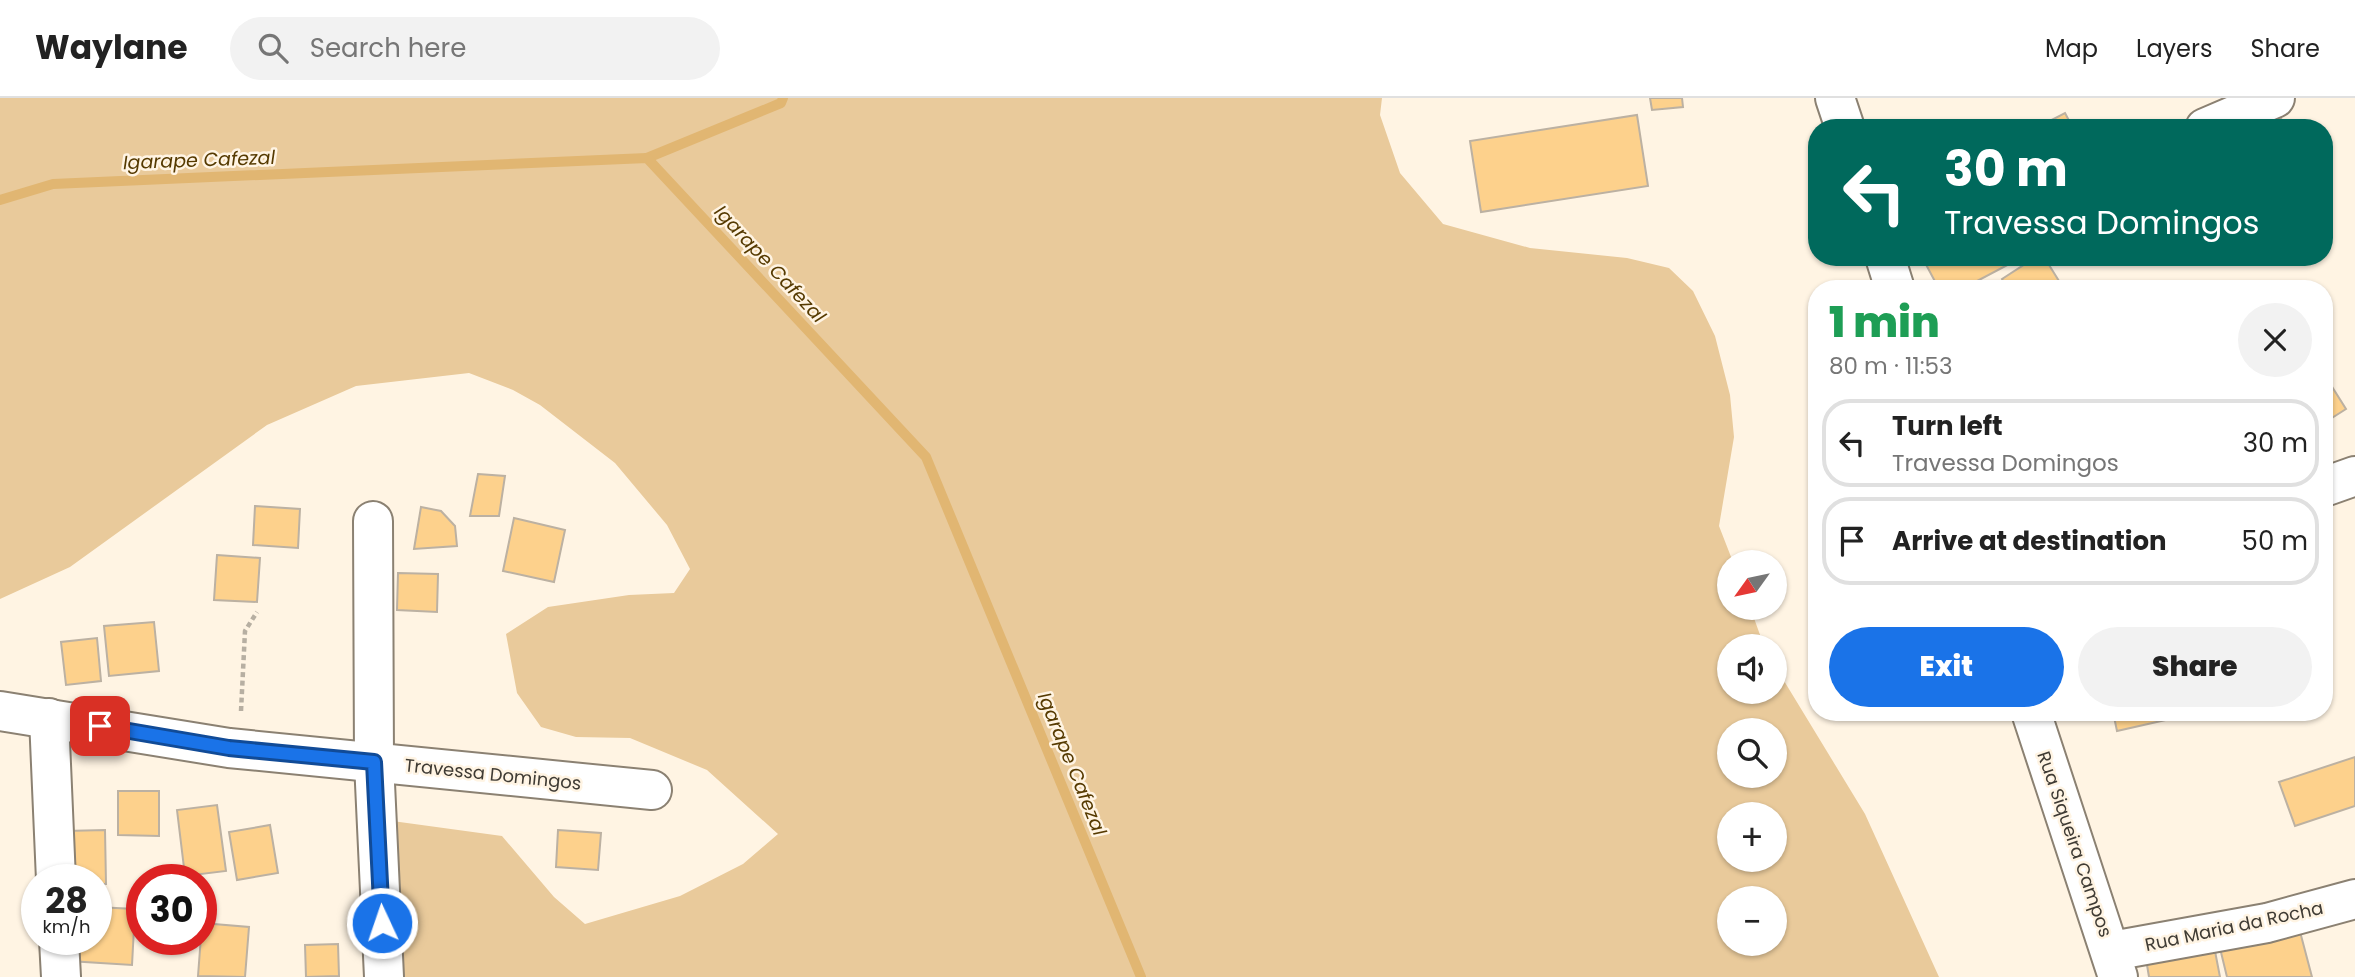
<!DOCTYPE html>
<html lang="en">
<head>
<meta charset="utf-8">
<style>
	body { margin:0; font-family:Poppins,sans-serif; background:#f2f2f2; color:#222; height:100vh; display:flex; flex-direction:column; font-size:26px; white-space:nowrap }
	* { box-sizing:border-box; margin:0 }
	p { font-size:23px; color:#767676 }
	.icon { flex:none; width:38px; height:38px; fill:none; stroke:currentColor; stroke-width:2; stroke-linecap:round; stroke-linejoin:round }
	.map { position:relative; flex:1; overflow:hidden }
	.sheet { position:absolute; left:1808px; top:182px; width:525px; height:441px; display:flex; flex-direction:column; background:#fff; border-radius:28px; box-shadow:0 2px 5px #0004 }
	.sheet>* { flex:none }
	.guide { position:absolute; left:1808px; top:21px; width:525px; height:147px; border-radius:28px; box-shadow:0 2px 5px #0004; background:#00695c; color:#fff; overflow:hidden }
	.needle { width:46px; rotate:237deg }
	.fabs { position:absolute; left:1717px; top:452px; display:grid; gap:14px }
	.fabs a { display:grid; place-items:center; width:70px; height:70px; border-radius:50%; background:#fff; box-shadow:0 2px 5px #0004; font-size:35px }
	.speed { position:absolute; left:21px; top:766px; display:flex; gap:14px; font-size:35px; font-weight:700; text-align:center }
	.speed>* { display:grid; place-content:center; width:91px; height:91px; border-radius:50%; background:#fff; box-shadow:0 2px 5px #0004; line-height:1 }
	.speed small { font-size:18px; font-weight:400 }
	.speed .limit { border:10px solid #d22; background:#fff; color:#111 }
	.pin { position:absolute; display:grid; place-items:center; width:60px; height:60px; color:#fff; margin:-30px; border-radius:14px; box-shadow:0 4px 10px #0006 }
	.me { position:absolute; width:77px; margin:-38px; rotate:357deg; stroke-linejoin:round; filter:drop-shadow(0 0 5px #0008) }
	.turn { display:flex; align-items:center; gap:24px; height:147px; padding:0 21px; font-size:32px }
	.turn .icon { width:91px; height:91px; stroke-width:2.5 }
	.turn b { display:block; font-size:49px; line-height:60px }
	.round { display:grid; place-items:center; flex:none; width:74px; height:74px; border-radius:37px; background:#f2f2f2 }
	.overview { display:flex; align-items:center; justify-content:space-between; height:119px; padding:0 21px }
	h1 { font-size:42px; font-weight:800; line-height:52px; color:#1e9e55 }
	.button { display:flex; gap:14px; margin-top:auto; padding:14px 21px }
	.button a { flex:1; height:80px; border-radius:42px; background:#1a73e8; color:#fff; font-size:28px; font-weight:800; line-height:80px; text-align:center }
	.button a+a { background:#f2f2f2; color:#222 }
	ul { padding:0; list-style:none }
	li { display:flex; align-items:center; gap:21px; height:88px; margin:0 14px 10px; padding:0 7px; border:4px solid #e0e0e0; border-radius:28px }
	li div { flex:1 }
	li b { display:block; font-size:26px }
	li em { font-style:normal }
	header { display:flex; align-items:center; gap:42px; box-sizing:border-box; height:98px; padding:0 35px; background:#fff; border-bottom:2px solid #e0e0e0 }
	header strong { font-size:33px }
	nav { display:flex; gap:38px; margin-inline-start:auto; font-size:24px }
	.search { width:490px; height:63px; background:#f2f2f2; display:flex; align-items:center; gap:18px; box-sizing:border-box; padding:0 24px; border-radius:38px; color:#767676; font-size:26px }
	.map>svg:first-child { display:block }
	.green { fill:#e9ca9b; fill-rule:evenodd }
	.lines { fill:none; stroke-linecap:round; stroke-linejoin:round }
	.stream { stroke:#e1b672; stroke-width:10 }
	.building { fill:#fdd18c; stroke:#bcb1a2; stroke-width:2 }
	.minor-casing { stroke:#8b8172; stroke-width:42 }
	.path { stroke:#b7afa2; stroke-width:4.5; stroke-dasharray:5 3.5; stroke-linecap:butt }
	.minor { stroke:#fff; stroke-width:38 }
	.route-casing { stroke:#114b97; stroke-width:18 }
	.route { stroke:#1a73e8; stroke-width:12 }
	.labels { text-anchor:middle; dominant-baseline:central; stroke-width:5; stroke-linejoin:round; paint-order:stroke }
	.street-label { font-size:18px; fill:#3f3b34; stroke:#fff4e3 }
	.water-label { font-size:19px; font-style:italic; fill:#563a00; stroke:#fff4e3 }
</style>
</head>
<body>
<header>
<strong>Waylane</strong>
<div class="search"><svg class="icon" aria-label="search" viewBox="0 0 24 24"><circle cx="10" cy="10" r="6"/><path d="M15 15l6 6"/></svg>Search here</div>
<nav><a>Map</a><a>Layers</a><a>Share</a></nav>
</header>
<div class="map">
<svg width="2355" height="879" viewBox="0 0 2355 879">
	<rect width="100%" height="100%" fill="#fff4e3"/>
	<path class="green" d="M0 0H1382L1380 17 1400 75 1443 126 1530 150 1627 160 1669 170 1693 193 1715 238 1730 297 1734 339 1719 428 1733 464H1729V509H1750L1764 548H1729V593H1774L1775 568 1865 716 1939 879H394L385 722 502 738 554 799 585 826 680 798 743 766 778 736 707 672 630 640 576 639 541 629 517 595 506 536 548 509 629 497 674 495 690 471 667 427 615 365 540 307 513 292 469 275 356 288 267 327 70 469 0 501ZM1729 632H1774V677H1729ZM1729 716H1774V761H1729ZM1729 800H1774V845H1729Z"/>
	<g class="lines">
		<g class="stream">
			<path d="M647 60 781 5 783 0"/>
			<path d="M0 102 53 86 647 60 926 359 1141 879"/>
		</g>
	</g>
	<g class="building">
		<path d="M1650 0H1682L1683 9 1652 12Z"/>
		<path d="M2276 11 2286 30H2242Z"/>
		<path d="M2065 15 2073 30H2036Z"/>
		<path d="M1637 17 1648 88 1481 114 1470 43Z"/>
		<path d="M1922 159H2016L2017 162 1962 191H1939Z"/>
		<path d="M2036 159H2044L2064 191H2008L2002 181Z"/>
		<path d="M2324 276 2346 311 2324 325Z"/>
		<path d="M478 376 505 378 499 418H470Z"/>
		<path d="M255 408 300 411 298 450 253 447Z"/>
		<path d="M421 409 441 413 455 428 457 448 414 451Z"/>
		<path d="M514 420 565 432 554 484 503 473Z"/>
		<path d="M217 457 260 460 257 504 214 502Z"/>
		<path d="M398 475 438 476 437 514 397 512Z"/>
		<path d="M154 524 159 573 109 578 104 528Z"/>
		<path d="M97 540 101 583 66 587 61 544Z"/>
		<path d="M2113 614H2178L2179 619 2117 633Z"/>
		<path d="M2355 659V708L2295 728 2279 684Z"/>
		<path d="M118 693H159V738L118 737Z"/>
		<path d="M217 707 226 773 185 778 177 712Z"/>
		<path d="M270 727 278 775 237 782 229 734Z"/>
		<path d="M105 732 106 786H96V782H67L65 733Z"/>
		<path d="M558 732 601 735 598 772 556 769Z"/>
		<path d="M96 809 135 811 132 867 69 863 70 842H96Z"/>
		<path d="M202 825 249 829 245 879 198 878Z"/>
		<path d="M2298 826 2312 879H2227L2219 846Z"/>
		<path d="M338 846 339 878 306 879 305 847Z"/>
		<path d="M2214 848 2220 879H2149L2146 861Z"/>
	</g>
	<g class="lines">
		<defs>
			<g id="minor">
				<path d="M1835 0 1845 30"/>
				<path d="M2205 30 2275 0"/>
				<path d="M1885 159 1895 191"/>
				<path d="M2324 389 2355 378"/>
				<path d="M373 423 374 664 384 879"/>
				<path d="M0 613 229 650 652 692"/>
				<path d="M2031 614 2118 879"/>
				<path d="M49 620 56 782"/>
				<path d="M59 842 61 879"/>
				<path d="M2112 853 2267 825 2355 801"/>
			</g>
		</defs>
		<use href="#minor" class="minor-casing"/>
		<path class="path" d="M241 613 245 533 257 514"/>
		<use href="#minor" class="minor"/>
	</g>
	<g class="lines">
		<defs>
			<path id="route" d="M100 628 229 650 374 664 382 825"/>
		</defs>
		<use href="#route" class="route-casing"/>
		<use href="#route" class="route"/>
	</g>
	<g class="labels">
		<g class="street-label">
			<text transform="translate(493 676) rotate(6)">Travessa Domingos</text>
			<text transform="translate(2075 746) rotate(71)">Rua Siqueira Campos</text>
			<text transform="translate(2234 828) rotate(-12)">Rua Maria da Rocha</text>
		</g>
		<g class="water-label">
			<text transform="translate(199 62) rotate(-2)">Igarape Cafezal</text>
			<text transform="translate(770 166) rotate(47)">Igarape Cafezal</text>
			<text transform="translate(1072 666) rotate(68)">Igarape Cafezal</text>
		</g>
	</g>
</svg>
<div class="fabs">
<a><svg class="needle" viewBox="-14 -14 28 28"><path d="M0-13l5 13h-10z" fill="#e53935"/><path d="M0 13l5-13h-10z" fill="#767676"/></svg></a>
<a><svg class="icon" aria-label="sound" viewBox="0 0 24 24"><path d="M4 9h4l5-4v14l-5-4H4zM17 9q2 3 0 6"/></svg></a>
<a><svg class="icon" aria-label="search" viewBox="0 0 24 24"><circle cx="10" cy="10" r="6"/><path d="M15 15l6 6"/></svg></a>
<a>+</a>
<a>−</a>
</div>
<div class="speed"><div>28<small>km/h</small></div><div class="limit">30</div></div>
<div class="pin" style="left:100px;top:628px;background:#d93025"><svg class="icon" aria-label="arrive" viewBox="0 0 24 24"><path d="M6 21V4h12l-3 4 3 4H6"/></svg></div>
<svg class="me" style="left:382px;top:825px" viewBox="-20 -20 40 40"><circle r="17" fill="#1a73e8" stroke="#fff" stroke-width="3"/><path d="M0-11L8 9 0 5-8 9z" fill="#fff"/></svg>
<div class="guide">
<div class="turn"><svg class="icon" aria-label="left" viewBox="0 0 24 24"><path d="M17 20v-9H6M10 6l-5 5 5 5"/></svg><div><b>30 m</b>Travessa Domingos</div></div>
</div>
<section class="sheet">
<div class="overview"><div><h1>1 min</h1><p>80 m · 11:53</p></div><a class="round"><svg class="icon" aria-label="close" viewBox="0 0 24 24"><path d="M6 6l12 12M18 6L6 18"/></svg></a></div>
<ul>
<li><svg class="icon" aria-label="left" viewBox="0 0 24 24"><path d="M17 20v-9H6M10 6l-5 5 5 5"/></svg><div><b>Turn left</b><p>Travessa Domingos</p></div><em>30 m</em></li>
<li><svg class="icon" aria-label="arrive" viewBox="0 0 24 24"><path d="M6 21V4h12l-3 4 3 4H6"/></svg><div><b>Arrive at destination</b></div><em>50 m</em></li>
</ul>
<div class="button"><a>Exit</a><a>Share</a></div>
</section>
</div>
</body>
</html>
